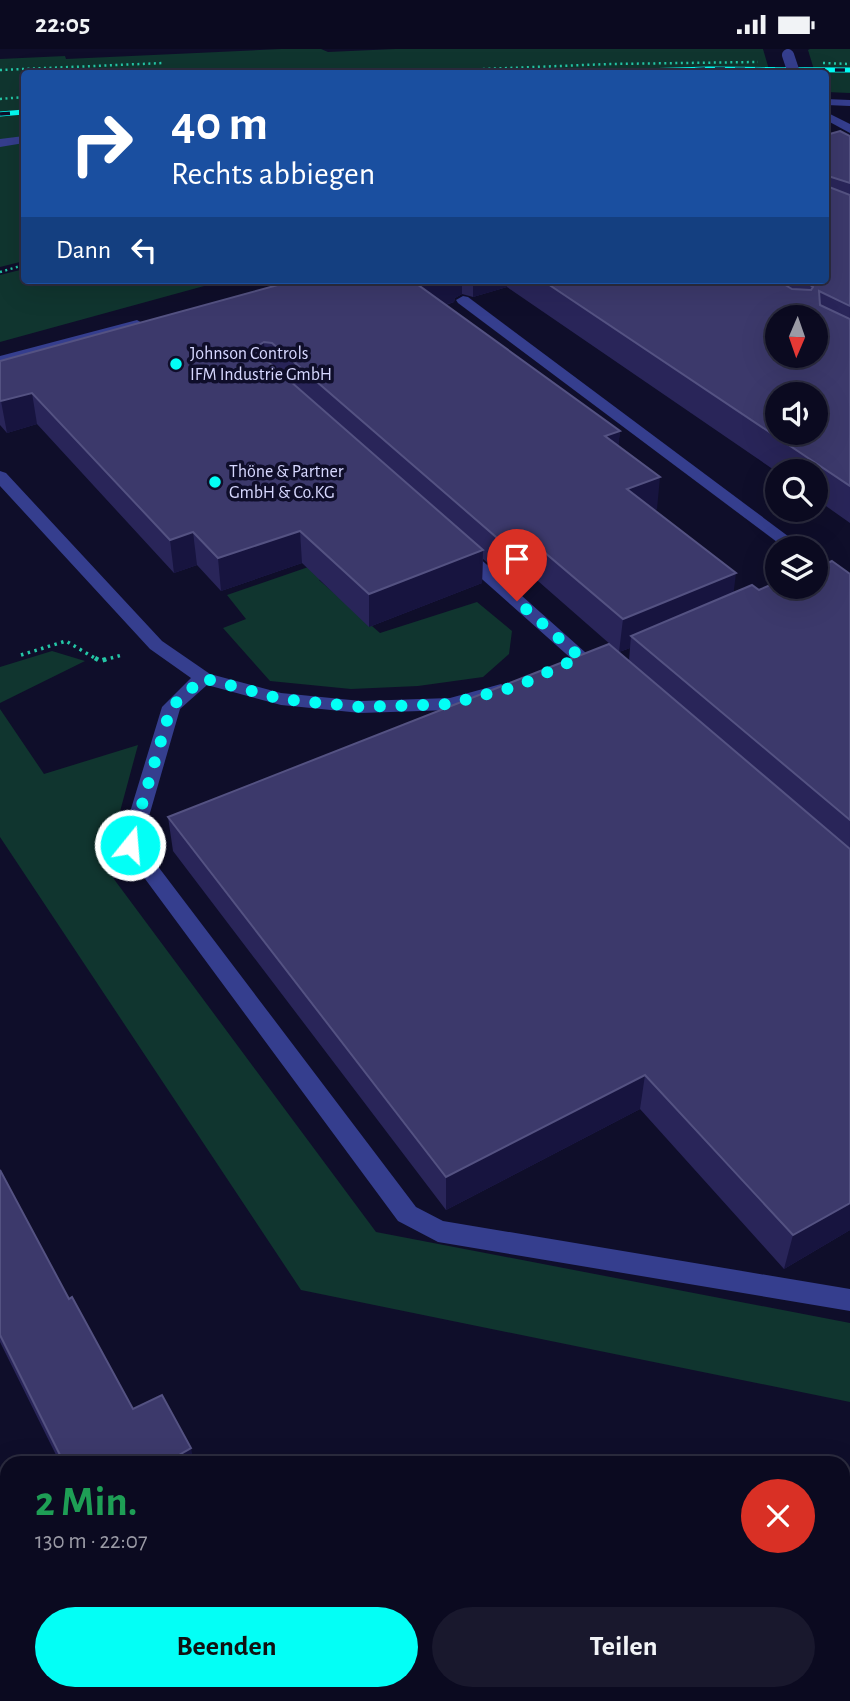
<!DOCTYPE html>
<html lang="de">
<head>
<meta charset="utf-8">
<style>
	body { margin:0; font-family:"Alegreya Sans",sans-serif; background:#19182d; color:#f1f3f6; height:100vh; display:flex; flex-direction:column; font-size:26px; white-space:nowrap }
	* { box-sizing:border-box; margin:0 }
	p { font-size:23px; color:#9a9aa5 }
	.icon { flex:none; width:38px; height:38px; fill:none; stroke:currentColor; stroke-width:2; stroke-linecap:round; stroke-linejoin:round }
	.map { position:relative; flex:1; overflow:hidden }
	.drawer { position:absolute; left:0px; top:1407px; width:850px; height:245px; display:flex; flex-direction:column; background:#0b0a20; border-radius:21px 21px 0 0; box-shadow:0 7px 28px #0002,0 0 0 2px #2b2b3e }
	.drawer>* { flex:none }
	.top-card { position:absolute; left:21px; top:21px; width:808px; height:214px; border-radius:7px; box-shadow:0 7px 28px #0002,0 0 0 2px #2b2b3e; background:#1a4fa0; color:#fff; overflow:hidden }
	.needle { width:46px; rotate:182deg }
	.buttons { position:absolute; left:765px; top:256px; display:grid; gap:14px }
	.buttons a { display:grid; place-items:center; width:63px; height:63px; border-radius:50%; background:#0b0a20; box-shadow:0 7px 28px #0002,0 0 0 2px #2b2b3e; font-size:35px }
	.pin { position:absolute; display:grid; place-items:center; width:60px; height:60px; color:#fff; margin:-72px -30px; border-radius:50% 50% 50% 0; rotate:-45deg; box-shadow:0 0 7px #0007 }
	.pin .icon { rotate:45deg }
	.me { position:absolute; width:77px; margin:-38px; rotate:17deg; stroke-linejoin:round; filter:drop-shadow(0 0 5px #0008) }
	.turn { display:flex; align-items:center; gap:24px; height:147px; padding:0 35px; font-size:32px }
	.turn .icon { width:91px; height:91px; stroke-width:2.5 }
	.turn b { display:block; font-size:49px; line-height:60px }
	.then { display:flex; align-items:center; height:66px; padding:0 35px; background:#0003; gap:14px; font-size:26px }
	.round { display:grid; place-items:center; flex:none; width:74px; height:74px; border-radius:37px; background:#19182d }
	.overview { display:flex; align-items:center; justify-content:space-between; height:119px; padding:0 35px }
	h1 { font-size:42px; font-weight:700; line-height:52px; color:#1e9e55 }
	.action { display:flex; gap:14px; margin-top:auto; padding:14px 35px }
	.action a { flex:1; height:80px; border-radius:42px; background:#03fff6; color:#111; font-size:28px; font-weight:700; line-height:80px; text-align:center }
	.action a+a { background:#19182d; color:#f1f3f6 }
	.status { display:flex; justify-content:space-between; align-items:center; height:49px; padding:0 35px; background:#0b0a20; direction:ltr }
	.status svg { height:19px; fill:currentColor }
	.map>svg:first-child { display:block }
	.green { fill:#10352f }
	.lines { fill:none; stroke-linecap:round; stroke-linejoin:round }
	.path-far2 { stroke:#24c6a6; stroke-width:2.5; stroke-dasharray:2 3.5; stroke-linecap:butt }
	.path-far1 { stroke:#24c6a6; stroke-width:3.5; stroke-dasharray:2.5 4.5; stroke-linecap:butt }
	.path { stroke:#24c6a6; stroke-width:4.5; stroke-dasharray:3.5 5; stroke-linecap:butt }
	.minor { fill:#353e8e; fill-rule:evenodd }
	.rail-casing { stroke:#03fff6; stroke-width:5 }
	.rail { stroke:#0f0e2a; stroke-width:3.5; stroke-dasharray:10; stroke-linecap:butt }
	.minor-bridge { stroke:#353e8e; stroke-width:12 }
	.wall { fill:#292559 }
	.shaded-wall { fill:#17143f }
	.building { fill:#3c396b; stroke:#545282; stroke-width:2; fill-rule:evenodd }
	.route { stroke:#03fff6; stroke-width:12; stroke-dasharray:0 21.6 }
	.poi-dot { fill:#03fff6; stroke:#0f0e2a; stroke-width:2.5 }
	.labels { text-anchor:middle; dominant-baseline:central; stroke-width:7; stroke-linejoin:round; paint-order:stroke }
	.far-poi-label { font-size:18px; fill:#d7d8ff; stroke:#0f0e2a; text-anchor:start }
</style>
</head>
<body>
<div class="status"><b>22:05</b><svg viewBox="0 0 49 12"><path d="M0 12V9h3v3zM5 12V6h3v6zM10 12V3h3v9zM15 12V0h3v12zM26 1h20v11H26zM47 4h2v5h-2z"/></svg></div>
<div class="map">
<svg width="850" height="1652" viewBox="0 0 850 1652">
	<rect width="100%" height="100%" fill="#0f0e2a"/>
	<g class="green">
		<path d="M281 0H321L328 3 395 0H763L770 24H24V212L0 218V10L65 7 66 10Z"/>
		<path d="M810 0H850V44L826 43V24H815L808 1Z"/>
		<path d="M24 220V231H226L0 293V226Z"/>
		<path d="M404 485 319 531 380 584 477 553 512 582 509 605 483 628 418 637 351 640 270 632 223 579 246 570 227 546Z"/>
		<path d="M52 602 85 612 0 654V618Z"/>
		<path d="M0 660 44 725 138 696 105 818 376 1183 850 1274V1353L301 1241 0 788Z"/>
		<path d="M7 1550V1645H62L61 1652H0V1589Z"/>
	</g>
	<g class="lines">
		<g class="path-far2">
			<path d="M823 14 850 15"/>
			<path d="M0 21 164 14"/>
			<path d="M384 24 609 15 758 13"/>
			<path d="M0 50 24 48"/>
			<path d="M0 223 24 216"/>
		</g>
		<g class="path-far1">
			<path d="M21 606 66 592 98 611"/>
			<path d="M104 611 122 606"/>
		</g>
		<path class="path" d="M95 609 100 612 110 609"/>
		<g class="minor">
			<path d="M826 50 850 51V57L826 56Z"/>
			<path d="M826 63 850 75V84L826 71Z"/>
			<path d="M24 87V94L0 98V90Z"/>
			<path d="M463 247 468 248 804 499H785L458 254 456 251Z"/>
			<path d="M137 271 144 275 142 278 0 315V307Z"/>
			<path d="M0 422 6 424 162 592 210 625 281 644 361 652 450 649 501 635 510 641 508 645 450 661 361 664 281 656 207 636 180 660 141 795 416 1158 443 1172 850 1240V1262L438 1193 398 1172 120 796 162 658 191 629 150 600 0 437Z"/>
			<path d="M462 498 468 499 586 604 612 612 614 616 612 620 605 622 574 612 456 507 454 503 456 499Z"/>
			<path d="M816 508 850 529V542L816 521Z"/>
		</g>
		<defs>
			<g id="rail">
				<path d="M575 24 709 20 850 21"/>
				<path d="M0 65 24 63"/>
			</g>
		</defs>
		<use href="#rail" class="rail-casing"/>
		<use href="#rail" class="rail"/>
		<path class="minor-bridge" d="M788 6 794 24"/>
	</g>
	<g class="wall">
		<path d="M826 86 850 87V474L816 450V422H777V423L507 238 473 248 462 245 455 249 454 253 446 256 620 382 618 397 657 460 654 461 733 544 850 525V1181L784 1220 640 1060 446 1161 173 802 168 768 629 612 630 599 619 603 522 518 502 526 483 510 482 534 369 578 302 514 221 542 197 516 174 524 37 375 7 384 0 376V312L297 231H826Z"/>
		<path d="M0 1121 69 1250 133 1360 194 1414H60L0 1293Z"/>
	</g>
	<g class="shaded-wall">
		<path d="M429 231H462V245L455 249 454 253 417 264V235Z"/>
		<path d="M473 231H508L507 238 473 248Z"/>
		<path d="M264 293 266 323 256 298Z"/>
		<path d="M32 344 37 375 7 384 1 352Z"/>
		<path d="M620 382 617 414 605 387Z"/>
		<path d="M660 428 657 460 624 472 627 440Z"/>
		<path d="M300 482 302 514 221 542 218 509Z"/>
		<path d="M193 483 197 516 174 524 170 491Z"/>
		<path d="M524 486 522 518 502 526 503 494Z"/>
		<path d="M483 501 482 534 369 578V545Z"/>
		<path d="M736 524 732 557 631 587 630 599 619 603 623 570Z"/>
		<path d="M645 1026 640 1060 446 1161V1128Z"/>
		<path d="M850 1154V1181L784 1220 793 1186Z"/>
		<path d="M191 1399 194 1414H165Z"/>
		<rect x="250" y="1645" width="3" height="7"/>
	</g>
	<g class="building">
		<path d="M840 82 850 87V134L828 127 829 138 850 146V257L819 242 820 256 850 270V437L542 231H777L792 240 811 241 813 238 803 231H826V86ZM777 268H816V306H777ZM777 345H816V383H777Z"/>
		<path d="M296 231H429L417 235 620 382 605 387 660 428 627 440 736 524 623 570 524 486 503 494 272 294 264 293 256 298 258 304 483 501 369 545 300 482 218 509 193 483 170 491 32 344 1 352 0 351V312Z"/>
		<path d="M832 512 850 525V771L631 587 752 536 759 541 777 533V537H816V519Z"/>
		<path d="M609 595 850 800V1154L793 1186 645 1026 446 1128 168 768Z"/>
		<path d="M0 1121 69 1250 72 1248 133 1360 162 1346 191 1399 165 1414H64L0 1286Z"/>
		<path d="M844 1610H850V1652H558V1645H844Z"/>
		<path d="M134 1645H250V1652H133Z"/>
	</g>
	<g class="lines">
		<path class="route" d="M130 796 171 658 203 629 281 650 361 658 450 655 518 637 580 608 517 552"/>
	</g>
	<g class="poi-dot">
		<circle cx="176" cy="315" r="7"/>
		<circle cx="215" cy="433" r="7"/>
	</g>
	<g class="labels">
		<g class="far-poi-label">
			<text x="190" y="305">Johnson Controls<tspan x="190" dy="21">IFM Industrie GmbH</tspan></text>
			<text x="229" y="423">Thöne &amp; Partner<tspan x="229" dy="21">GmbH &amp; Co.KG</tspan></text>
		</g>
	</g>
</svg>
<div class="buttons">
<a><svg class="needle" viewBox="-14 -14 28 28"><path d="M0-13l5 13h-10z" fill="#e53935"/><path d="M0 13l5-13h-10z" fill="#9a9aa5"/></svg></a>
<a><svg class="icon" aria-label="sound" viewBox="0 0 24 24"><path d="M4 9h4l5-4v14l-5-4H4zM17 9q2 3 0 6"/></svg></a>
<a><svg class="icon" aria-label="search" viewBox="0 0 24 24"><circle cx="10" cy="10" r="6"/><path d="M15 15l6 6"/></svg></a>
<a><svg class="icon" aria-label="layers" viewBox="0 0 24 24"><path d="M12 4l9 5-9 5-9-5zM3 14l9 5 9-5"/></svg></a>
</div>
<div class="pin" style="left:517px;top:552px;background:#d93025"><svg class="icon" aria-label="arrive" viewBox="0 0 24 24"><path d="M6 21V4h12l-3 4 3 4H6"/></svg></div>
<svg class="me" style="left:130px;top:796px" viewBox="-20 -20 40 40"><circle r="17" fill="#03fff6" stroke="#fff" stroke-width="3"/><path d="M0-11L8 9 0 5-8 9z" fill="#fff"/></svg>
<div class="top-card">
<div class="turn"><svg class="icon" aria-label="right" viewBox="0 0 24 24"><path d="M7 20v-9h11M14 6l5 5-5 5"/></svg><div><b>40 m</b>Rechts abbiegen</div></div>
<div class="then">Dann<svg class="icon" aria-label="left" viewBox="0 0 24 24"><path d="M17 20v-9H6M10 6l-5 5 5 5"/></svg></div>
</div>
<section class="drawer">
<div class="overview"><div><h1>2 Min.</h1><p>130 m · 22:07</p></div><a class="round" style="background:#d93025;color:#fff"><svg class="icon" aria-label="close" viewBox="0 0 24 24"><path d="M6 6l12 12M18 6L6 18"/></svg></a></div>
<div class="action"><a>Beenden</a><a>Teilen</a></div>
</section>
</div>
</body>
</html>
